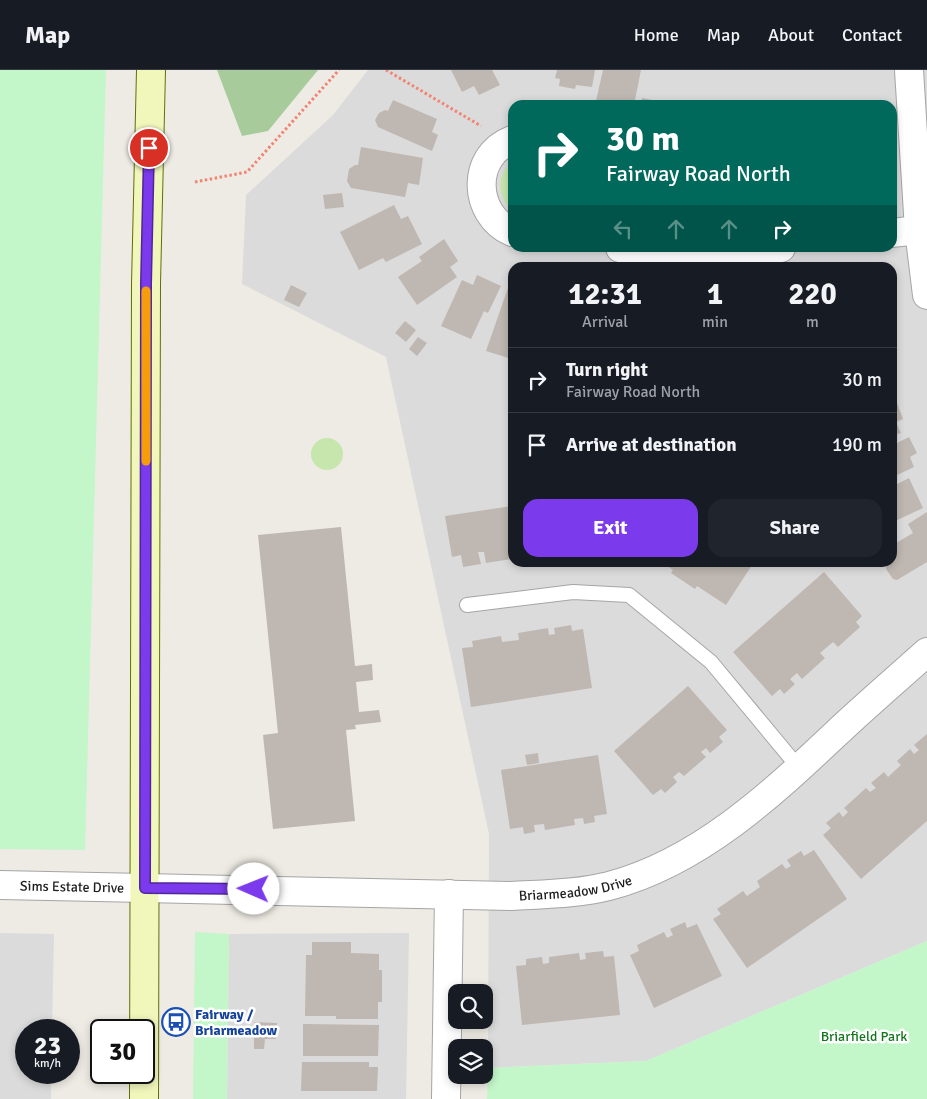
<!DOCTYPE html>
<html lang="en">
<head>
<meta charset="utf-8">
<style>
	body { margin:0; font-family:Signika,sans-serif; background:#20242c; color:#f1f3f6; height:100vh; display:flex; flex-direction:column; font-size:19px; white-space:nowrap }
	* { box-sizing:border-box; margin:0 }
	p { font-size:16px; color:#9ea1a6 }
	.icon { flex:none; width:28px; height:28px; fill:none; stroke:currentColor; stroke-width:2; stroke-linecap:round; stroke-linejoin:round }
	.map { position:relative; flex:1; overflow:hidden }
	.details { position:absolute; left:508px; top:192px; width:389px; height:305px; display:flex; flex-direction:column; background:#171b24; border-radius:15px; box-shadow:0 2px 8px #0003 }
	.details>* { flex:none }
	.hud { position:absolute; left:508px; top:30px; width:389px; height:152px; border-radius:15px; box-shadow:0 2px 8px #0003; background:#00695c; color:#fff; overflow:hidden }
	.controls { position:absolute; left:448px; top:914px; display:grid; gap:10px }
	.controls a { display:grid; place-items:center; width:45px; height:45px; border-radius:10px; background:#171b24; box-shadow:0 2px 8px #0003; font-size:25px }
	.speed { position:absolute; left:15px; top:949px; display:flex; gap:10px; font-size:25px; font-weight:700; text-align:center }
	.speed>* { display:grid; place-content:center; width:65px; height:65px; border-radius:50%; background:#171b24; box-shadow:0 2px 8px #0003; line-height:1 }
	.speed small { font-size:12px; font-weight:400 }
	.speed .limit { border:2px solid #111; border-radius:8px; background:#fff; color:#111 }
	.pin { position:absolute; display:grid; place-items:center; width:42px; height:42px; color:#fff; margin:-21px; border:2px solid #fff; border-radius:50%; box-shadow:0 1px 5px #0007 }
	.me { position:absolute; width:55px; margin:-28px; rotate:271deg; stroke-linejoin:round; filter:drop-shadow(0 0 4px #0008) }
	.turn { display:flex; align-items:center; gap:18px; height:105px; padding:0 15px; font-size:22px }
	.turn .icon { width:65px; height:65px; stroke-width:2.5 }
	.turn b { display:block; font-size:35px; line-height:42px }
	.lanes { display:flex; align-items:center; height:48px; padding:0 15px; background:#0003; justify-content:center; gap:25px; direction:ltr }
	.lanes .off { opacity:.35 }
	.eta { display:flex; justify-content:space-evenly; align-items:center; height:85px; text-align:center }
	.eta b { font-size:30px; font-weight:700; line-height:35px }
	.primary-button { display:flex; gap:10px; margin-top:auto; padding:10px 15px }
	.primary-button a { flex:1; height:58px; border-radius:15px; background:#7c3aed; color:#fff; font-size:20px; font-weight:700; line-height:58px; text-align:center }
	.primary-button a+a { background:#20242c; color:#f1f3f6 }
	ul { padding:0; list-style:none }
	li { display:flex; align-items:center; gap:15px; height:65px; padding:0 15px; border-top:1px solid #363941 }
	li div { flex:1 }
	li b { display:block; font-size:19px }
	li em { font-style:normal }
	header { display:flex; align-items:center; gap:30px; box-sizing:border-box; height:70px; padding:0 25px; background:#171b24; border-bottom:1px solid #363941 }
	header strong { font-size:24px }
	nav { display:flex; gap:28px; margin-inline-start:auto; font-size:18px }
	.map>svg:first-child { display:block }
	.residential { fill:#dcdbdb; fill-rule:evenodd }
	.grass { fill:#c7e6ad }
	.forest { fill:#a8cb9b }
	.park { fill:#c3f6c9 }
	.building { fill:#bfb7b1 }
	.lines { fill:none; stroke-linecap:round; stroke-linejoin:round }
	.service-casing { stroke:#a5a5a5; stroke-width:16 }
	.minor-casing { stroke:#a5a5a5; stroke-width:30 }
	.tertiary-casing { stroke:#a5a5a5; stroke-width:30 }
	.secondary-casing { stroke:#616f0b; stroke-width:30 }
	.path { stroke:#f28372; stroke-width:3; stroke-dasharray:2.5 2.5; stroke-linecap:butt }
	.service { stroke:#fff; stroke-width:14 }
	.minor { stroke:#fff; stroke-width:28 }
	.tertiary { stroke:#fff; stroke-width:28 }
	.secondary { stroke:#f1f6bb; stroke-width:28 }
	.route-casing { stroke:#51269a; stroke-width:12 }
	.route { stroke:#7c3aed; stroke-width:9 }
	.slow { stroke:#f59e0b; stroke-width:9 }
	.labels { text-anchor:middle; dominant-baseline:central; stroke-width:5; stroke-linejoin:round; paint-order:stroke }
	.street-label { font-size:14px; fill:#1e1e1e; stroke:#fff }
	.transit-label { font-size:14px; font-weight:bold; fill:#164399; stroke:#fff; text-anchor:start }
	.park-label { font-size:14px; fill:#12761d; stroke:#fff }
</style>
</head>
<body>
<header>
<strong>Map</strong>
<nav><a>Home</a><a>Map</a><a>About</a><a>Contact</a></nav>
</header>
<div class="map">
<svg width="927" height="1029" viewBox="0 0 927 1029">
	<rect width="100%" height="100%" fill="#eeebe4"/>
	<g class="residential">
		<path d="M368 0H927V871L646 991 488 998 489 764 386 287 242 214 246 125 333 45ZM512 35H891V178H512ZM512 198H891V492H512Z"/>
		<path d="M0 863 54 864 52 960H26V1002L51 1003V1029H0Z"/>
		<path d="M409 863 406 1029H227L229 864Z"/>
	</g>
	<g class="grass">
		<path d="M512 92V141C498 127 495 106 512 92Z"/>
		<circle cx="327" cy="384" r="16"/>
	</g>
	<path class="forest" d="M217 0H318L268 61 242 66Z"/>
	<g class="park">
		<path d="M0 0H106L85 780 0 779Z"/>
		<path d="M195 862 229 864 227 1029H193Z"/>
		<path d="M927 871V1029H487L488 998 646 991Z"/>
	</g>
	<g class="building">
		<path d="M451 0H492L500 15 479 25 474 16 462 22Z"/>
		<path d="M557 0H595L592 17 576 15 575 19 559 16 560 9 555 8Z"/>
		<path d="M603 0H641L634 35H595Z"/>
		<path d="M642 28 673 34V35H641Z"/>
		<path d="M393 30 437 49 432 62 438 65 432 81 378 57 375 50 379 43 385 40 388 41Z"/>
		<path d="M361 77 423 88 419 115 408 113 405 127 351 118 347 111 349 99 355 95H358Z"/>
		<path d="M342 123 344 137 325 139 323 125Z"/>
		<path d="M394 135 401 149 408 146 422 174 386 192 383 188 359 200 340 162Z"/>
		<path d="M444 169 458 191 450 197 457 207 417 235 398 207 422 191 419 187Z"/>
		<path d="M477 205 501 216 488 243 484 241 471 269 441 256 462 210 473 215Z"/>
		<path d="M291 215 307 223 299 237 284 230Z"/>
		<path d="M509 215 512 216V289L486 281Z"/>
		<path d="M405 251 416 260 406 272 395 263Z"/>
		<path d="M418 267 427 273 417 286 409 279Z"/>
		<path d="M897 333 903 349 896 352 901 363 891 366V335Z"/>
		<path d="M909 367 917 383 910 387 914 397 891 408V376Z"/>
		<path d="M909 408 923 438 891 453V417Z"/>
		<path d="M512 436V489L486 493 484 482H478L481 494 463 497 461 485 452 487 445 446Z"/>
		<path d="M927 442V492L897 510 893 509 886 499V492H891V476L913 463 908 454Z"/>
		<path d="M341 457 355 596 372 594 373 610 356 612 359 642 379 640 381 652 355 655 356 659 346 660 355 751 273 759 263 665 278 663 258 465Z"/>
		<path d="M662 492H754L726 535 697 516 695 519 671 503 673 500Z"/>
		<path d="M824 502 862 546 856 552 860 557 838 577 833 572 820 583 825 588 802 609 797 603 790 609 795 614 784 624 780 619 772 626 733 582Z"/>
		<path d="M571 555 572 561 583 559 592 618 471 637 462 578 473 577 472 571 501 566 502 572 519 570 518 563 548 558 549 565 555 564 554 558Z"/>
		<path d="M688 616 727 660 719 667 723 672 710 683 706 678 701 682 706 687 684 706 679 702 673 707 677 712 665 723 661 719 653 725 614 681Z"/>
		<path d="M927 664V751L861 809 823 765 831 758 826 753 839 742 843 747 848 742 844 738 866 718 870 722 876 718 871 713 884 702 888 707 901 695 897 691 910 679 914 684 919 680 914 675Z"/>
		<path d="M538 683 539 693 527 695 525 685Z"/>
		<path d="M598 685 607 744 594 746 595 752 584 754 583 748 574 749 575 755 545 760 544 754 534 755 535 762 524 764 523 757 510 759 501 700Z"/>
		<path d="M814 780 847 829 747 898 713 849 721 844 717 839 743 821 747 826 760 817 757 811 782 794 786 799 791 796 787 790 801 781 804 786Z"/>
		<path d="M685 852 687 858 697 854 722 906 654 938 630 885 639 881 637 875 664 862 667 868 673 865 670 859Z"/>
		<path d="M312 872H351V883L379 884V900H382V932H378V949H336V946H305L306 885H312Z"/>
		<path d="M603 881 604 887 614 886 620 945 522 955 516 896 526 895V889L542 887 543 894 549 893V887L579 883 580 890 586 889 585 883Z"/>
		<path d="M254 952 277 953 276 969H265L264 979H254Z"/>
		<path d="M303 954 379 955 378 986H303Z"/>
		<path d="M302 992H369V997H378L377 1021H301Z"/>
	</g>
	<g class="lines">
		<defs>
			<path id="service" d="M467 535 573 522 629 525 711 592 799 698"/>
			<g id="minor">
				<path d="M909 0 919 160 927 225"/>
				<path d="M512 70C470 86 473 145 512 162"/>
				<path d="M891 163 919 160"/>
				<path d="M620 178C634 182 647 187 661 189 697 193 745 182 781 178"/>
				<path id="s1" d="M145 818 511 826C543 824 577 824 609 816 701 792 775 721 842 658 870 632 899 607 927 582"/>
				<path d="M446 1029 449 824"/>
			</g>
			<g id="tertiary">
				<path id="s2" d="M0 815 145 818"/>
			</g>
			<path id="secondary" d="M144 1029 146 214 151 0"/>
		</defs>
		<use href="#service" class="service-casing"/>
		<use href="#minor" class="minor-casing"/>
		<use href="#tertiary" class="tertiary-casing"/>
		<use href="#secondary" class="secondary-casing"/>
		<g class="path">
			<path d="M386 0 481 56"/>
			<path d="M195 112 247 102 339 0"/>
		</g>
		<use href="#service" class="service"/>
		<use href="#minor" class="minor"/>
		<use href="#tertiary" class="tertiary"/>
		<use href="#secondary" class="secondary"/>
	</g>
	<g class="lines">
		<defs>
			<path id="route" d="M149 78 146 214 145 818 254 819"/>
		</defs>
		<use href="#route" class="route-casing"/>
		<use href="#route" class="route"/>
		<path class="slow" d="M146 391V221"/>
	</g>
	<defs>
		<symbol id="bus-ring" viewBox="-11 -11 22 22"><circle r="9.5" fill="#fff" stroke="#1a4fb4" stroke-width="1.5"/><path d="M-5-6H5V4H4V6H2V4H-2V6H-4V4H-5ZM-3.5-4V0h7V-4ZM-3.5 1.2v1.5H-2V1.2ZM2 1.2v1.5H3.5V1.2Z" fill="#1a4fb4"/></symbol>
	</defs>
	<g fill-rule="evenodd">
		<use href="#bus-ring" x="160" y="936" width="32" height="32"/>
	</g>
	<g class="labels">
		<g class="street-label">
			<text stroke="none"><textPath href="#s2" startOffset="72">Sims Estate Drive</textPath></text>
			<text stroke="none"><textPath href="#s1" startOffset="431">Briarmeadow Drive</textPath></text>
		</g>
		<g class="transit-label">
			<text x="195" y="944">Fairway /<tspan x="195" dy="16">Briarmeadow</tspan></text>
		</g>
		<g class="park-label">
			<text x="864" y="966">Briarfield Park</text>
		</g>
	</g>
</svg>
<div class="controls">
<a><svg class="icon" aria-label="search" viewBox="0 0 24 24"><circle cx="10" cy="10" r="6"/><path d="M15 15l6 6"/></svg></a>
<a><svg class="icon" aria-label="layers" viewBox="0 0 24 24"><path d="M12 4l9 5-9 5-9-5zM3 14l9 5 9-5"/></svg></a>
</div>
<div class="speed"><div>23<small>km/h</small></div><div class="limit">30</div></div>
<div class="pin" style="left:149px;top:78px;background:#d93025"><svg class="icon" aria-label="arrive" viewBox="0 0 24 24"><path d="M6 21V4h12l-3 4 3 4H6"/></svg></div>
<svg class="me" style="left:254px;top:819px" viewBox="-20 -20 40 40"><circle r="19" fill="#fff"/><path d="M0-13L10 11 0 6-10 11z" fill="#7c3aed"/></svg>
<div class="hud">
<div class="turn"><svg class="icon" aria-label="right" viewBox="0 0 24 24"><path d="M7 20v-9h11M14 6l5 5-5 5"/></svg><div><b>30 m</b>Fairway Road North</div></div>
<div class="lanes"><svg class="icon off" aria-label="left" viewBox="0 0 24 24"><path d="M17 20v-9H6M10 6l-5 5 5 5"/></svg><svg class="icon off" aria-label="ahead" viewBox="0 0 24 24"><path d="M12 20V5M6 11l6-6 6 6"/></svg><svg class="icon off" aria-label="ahead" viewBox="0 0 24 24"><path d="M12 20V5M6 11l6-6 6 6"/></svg><svg class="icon" aria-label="right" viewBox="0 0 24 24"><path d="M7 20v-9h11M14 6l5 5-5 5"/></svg></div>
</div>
<section class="details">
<div class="eta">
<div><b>12:31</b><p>Arrival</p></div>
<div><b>1</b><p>min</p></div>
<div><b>220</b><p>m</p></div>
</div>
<ul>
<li><svg class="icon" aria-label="right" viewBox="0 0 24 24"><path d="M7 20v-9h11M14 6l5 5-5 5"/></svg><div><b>Turn right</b><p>Fairway Road North</p></div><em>30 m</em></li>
<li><svg class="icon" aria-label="arrive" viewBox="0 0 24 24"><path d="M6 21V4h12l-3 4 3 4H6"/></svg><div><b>Arrive at destination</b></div><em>190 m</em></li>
</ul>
<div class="primary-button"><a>Exit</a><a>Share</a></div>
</section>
</div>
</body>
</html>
